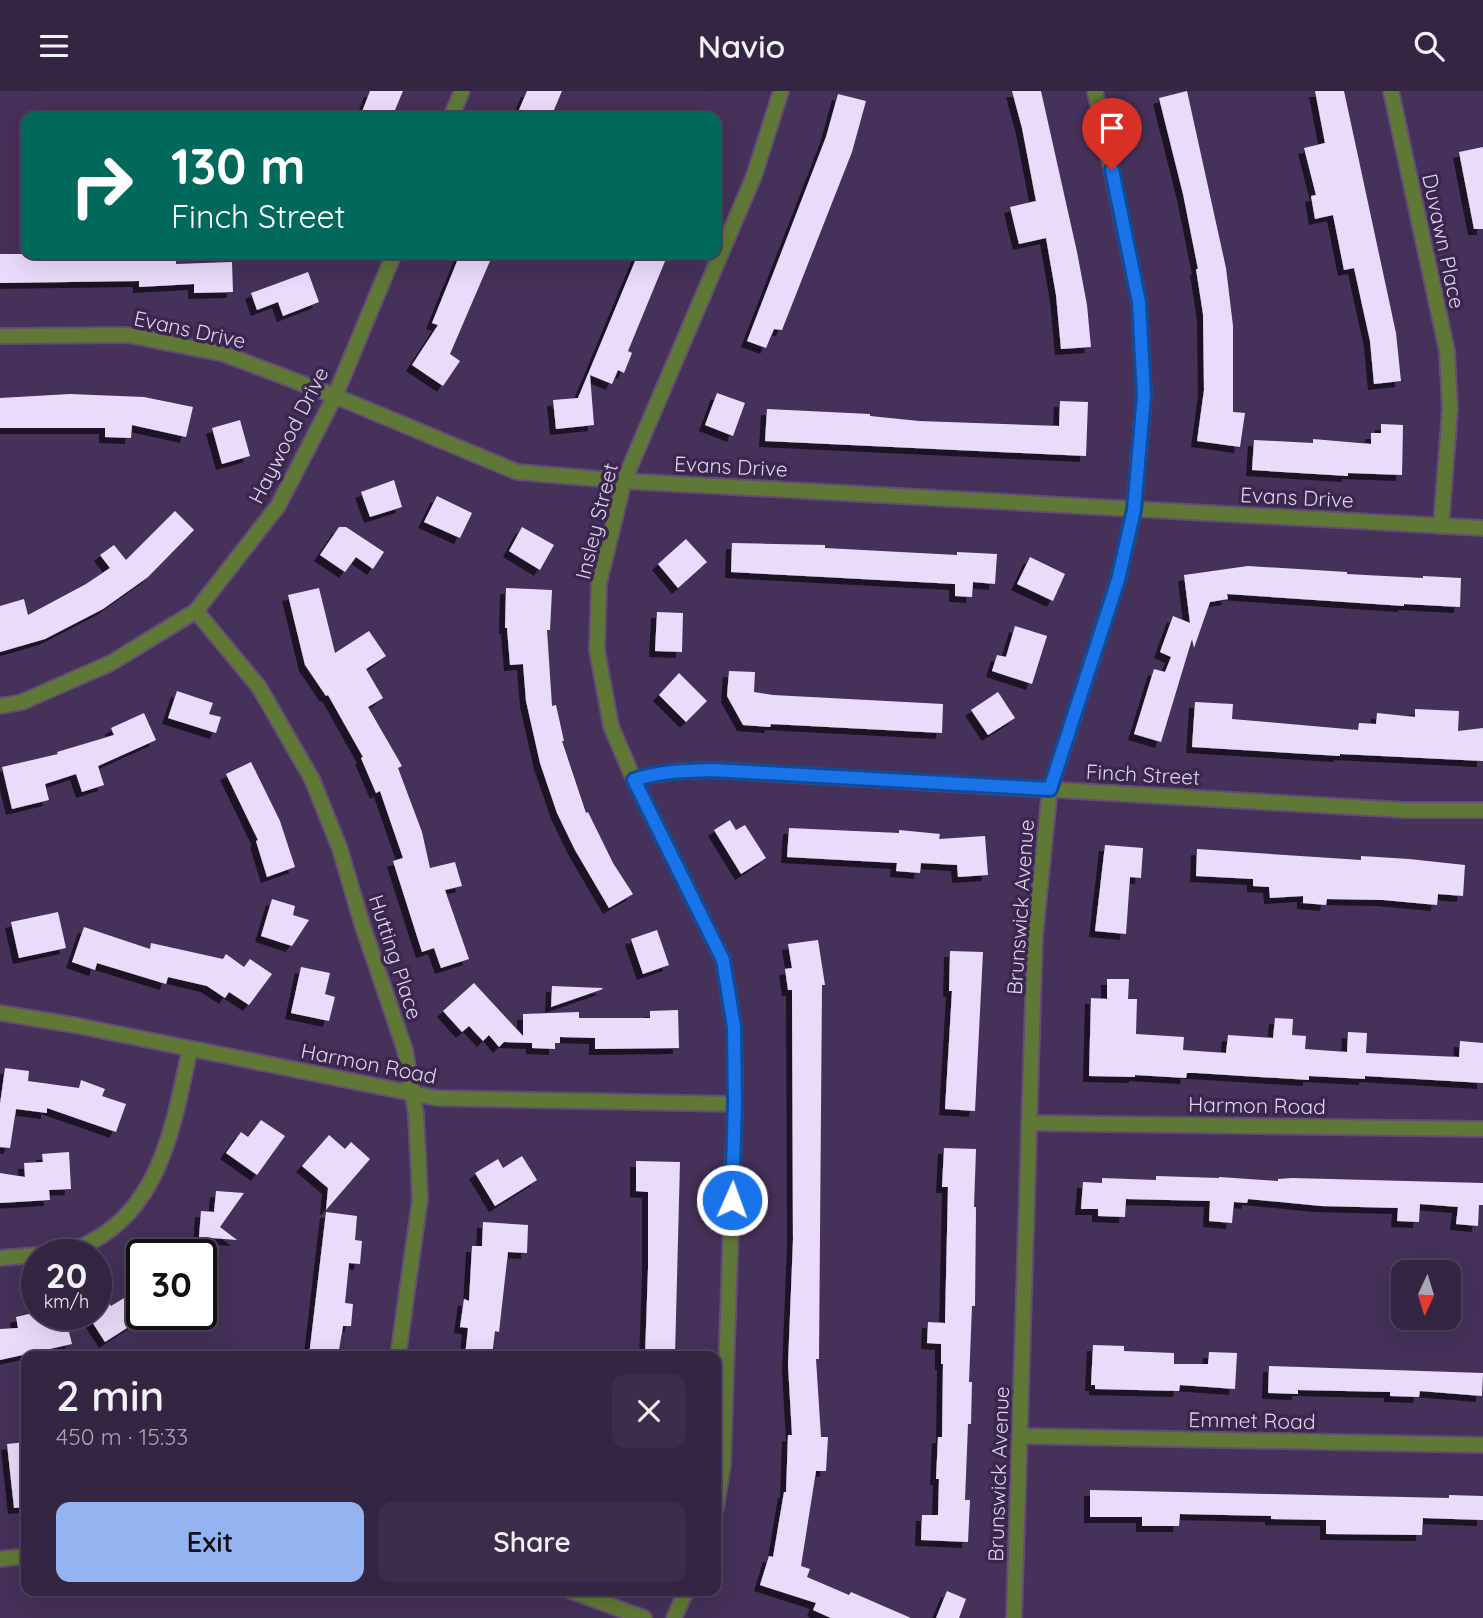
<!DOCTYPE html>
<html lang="en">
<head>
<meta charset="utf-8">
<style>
	body { margin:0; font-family:Quicksand,sans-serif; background:#3c2d4a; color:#f1f3f6; height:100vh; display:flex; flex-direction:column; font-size:26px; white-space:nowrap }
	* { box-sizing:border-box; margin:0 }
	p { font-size:23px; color:#a9a5b2 }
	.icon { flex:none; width:38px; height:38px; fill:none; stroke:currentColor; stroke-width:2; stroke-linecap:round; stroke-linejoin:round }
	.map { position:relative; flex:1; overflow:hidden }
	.sheet { position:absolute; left:21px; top:1260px; width:700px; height:245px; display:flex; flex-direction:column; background:#342543; border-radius:14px; box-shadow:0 7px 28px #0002,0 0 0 2px #4e425c }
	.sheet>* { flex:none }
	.hud { position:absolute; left:21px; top:21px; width:700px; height:147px; border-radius:14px; box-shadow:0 7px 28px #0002,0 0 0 2px #4e425c; background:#00695c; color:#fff; overflow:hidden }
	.needle { width:46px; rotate:184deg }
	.controls { position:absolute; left:1391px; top:1169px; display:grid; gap:14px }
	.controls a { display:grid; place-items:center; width:70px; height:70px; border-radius:14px; background:#342543; box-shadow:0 7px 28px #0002,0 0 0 2px #4e425c; font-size:35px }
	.speed { position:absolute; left:21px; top:1148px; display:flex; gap:14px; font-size:35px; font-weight:700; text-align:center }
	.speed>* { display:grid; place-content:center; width:91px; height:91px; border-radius:50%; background:#342543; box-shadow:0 7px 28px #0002,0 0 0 2px #4e425c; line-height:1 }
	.speed small { font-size:18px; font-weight:400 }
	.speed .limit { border:4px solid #111; border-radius:10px; background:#fff; color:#111 }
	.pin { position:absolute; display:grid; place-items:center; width:60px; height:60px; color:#fff; margin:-72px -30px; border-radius:50% 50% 50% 0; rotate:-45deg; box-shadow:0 0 7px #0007 }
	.pin .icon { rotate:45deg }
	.me { position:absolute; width:77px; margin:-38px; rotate:2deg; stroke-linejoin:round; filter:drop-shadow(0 0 5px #0008) }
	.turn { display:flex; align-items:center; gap:24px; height:147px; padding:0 35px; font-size:32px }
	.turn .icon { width:91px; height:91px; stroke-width:2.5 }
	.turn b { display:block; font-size:49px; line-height:60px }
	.round { display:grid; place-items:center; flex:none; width:74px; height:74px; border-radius:14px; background:#3c2d4a }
	.overview { display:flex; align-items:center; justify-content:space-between; height:119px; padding:0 35px }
	h1 { font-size:42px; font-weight:600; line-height:52px }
	.cta { display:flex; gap:14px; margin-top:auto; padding:14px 35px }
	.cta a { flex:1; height:80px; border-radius:14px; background:#95b2f1; color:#111; font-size:28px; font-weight:600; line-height:80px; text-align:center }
	.cta a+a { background:#3c2d4a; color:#f1f3f6 }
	header { display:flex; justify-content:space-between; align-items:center; height:91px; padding:0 35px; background:#342543; font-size:32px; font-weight:600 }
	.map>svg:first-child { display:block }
	.building { fill:#e9dcfa; filter:url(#shadow) }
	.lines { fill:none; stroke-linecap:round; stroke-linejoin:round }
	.minor-casing { stroke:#614e74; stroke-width:18 }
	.tertiary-casing { stroke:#614e74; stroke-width:18 }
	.minor { stroke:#607836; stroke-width:14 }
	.tertiary { stroke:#607836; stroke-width:14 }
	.route-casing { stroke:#114b97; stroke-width:18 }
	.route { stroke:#1a73e8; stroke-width:12 }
	.labels { text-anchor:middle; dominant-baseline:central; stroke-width:7; stroke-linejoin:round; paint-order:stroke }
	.street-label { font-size:21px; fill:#dfd4ed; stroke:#3b274e }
</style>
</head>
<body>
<header><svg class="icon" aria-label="menu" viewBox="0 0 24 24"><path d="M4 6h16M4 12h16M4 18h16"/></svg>Navio<svg class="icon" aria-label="search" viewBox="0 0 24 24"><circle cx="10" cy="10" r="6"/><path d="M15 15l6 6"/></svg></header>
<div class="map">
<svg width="1483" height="1527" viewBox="0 0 1483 1527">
	<defs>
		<filter id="shadow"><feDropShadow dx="-6" dy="6" stdDeviation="0" flood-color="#0009"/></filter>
	</defs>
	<rect width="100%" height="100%" fill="#453159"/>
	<g class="building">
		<path d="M370 0H403L392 26H360Z"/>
		<path d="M527 0H562L551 26H516Z"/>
		<path d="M1012 0H1041L1077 161 1087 214 1091 256 1061 258 1056 204 1046 147 1019 153 1010 116 1036 110 1022 37Z"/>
		<path d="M1187 0 1226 177 1233 235V321L1245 322 1240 356 1197 350 1204 299 1203 223 1196 178H1198L1183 103 1159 7Z"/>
		<path d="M1315 0H1344L1396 242 1401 290 1374 293 1370 250 1354 177 1344 179 1333 124 1315 128 1311 105 1316 104 1304 57 1325 52Z"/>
		<path d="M838 3 866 10 852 61 782 239 774 238 766 257 747 250 826 46Z"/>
		<path d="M1483 56V138H1474L1459 61Z"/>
		<path d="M0 163H176V173L232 171 233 201 194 202V193L139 196V190L0 192Z"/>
		<path d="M460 163H493L450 263 460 270 443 295 412 274 438 234 432 232Z"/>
		<path d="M638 163H668L628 260 632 262 624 282 618 279 612 293 590 284 594 334 556 338 553 309 578 307Z"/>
		<path d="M308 181 319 211 283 225 278 211 257 219 251 202Z"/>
		<path d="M717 302 745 312 733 345 705 334Z"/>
		<path d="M70 303 144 306 193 316 186 346 132 334 131 347 105 346V337H0V307Z"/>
		<path d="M1060 310 1088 311 1086 365 765 350 767 318 870 323V325L919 330 1059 335Z"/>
		<path d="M240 329 250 365 222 373 212 337Z"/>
		<path d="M1381 333 1403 334 1402 384 1348 382V385L1252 379 1254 349 1313 352V348L1371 353V342H1381Z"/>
		<path d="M394 389 402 416 370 426 361 401Z"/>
		<path d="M437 405 472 422 460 447 424 431Z"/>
		<path d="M175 420 194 439 148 486 103 518 45 548 0 561V515L24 508 28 524 86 493 110 477 100 464 114 454 126 469Z"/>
		<path d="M339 436H346L384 461 373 478 356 466 345 481 320 464Z"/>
		<path d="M522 436 554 454 540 479 509 460Z"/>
		<path d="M686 448 707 471 678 497 658 473Z"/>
		<path d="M732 452 825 454V457L957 464V461L997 463 995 493 973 491 972 506 955 505V493L731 481Z"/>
		<path d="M1030 466 1065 483 1053 510 1017 493Z"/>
		<path d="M1248 475 1347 481V483L1423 487V485L1461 487 1460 516 1404 513V515L1227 503 1228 508 1210 511 1194 557 1192 548 1161 651 1134 643 1154 578 1165 581 1171 566 1160 561 1173 525 1190 532 1184 484Z"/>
		<path d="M319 497 335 562 369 540 386 565 366 578 383 607 368 616 402 675 398 677 422 741 430 777 455 771 462 795 445 799 469 868 441 877 434 857 422 861 393 770 403 767 380 700 376 702 361 667 363 666 328 604 326 605 305 574 288 504Z"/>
		<path d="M506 497 552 499 550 539H547L552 615 556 614 564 650H562L586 722 588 721 613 772 633 803 609 817 575 759 557 722 540 672 526 610 523 573 510 574 507 537H505Z"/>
		<path d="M657 521 683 522 682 561 655 560Z"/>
		<path d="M1015 535 1047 545 1032 593 992 580 997 564 1006 566Z"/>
		<path d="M729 580 755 581 754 601 773 604 943 613 942 642 771 633 770 636 743 634 727 605Z"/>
		<path d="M679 582 707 610 686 631 659 604Z"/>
		<path d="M177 600 213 612 209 623 221 626 216 642 168 627Z"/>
		<path d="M998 601 1015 627 988 644 971 619Z"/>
		<path d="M1195 611 1233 613 1232 628 1358 639 1359 632 1376 633 1377 622 1415 626V618L1459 620 1458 640 1483 637V670L1340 663V665L1192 656Z"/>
		<path d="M144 622 156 649 98 675 104 694 82 701 76 683 45 693 49 709 12 718 2 676 58 663 57 661 114 644 111 637Z"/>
		<path d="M251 671 280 730 295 776 267 786 256 750 258 749 226 683Z"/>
		<path d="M730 729 736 739 745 734 766 767 741 783 714 739Z"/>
		<path d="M789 737 899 742V739L940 743 939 748 985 745 988 784 958 786 957 774 921 772 920 782 896 780 897 772 787 766Z"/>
		<path d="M1105 754 1143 757 1141 787 1130 786 1126 843 1095 840Z"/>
		<path d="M1197 758 1361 769V765L1409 768 1465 774 1463 805 1438 803 1437 814 1383 809 1327 808 1326 814 1303 812V805L1270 807 1269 796 1253 795V788L1196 785Z"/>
		<path d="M272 808 295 815 293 824 309 829 292 855 261 845Z"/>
		<path d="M58 821 66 857 19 867 11 831Z"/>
		<path d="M84 836 150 858 151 852 223 868 226 863 244 876 250 868 272 883 249 914 229 901 225 907 207 895 168 886 166 893 97 872 95 879 72 871Z"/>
		<path d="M657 839 669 874 643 883 631 848Z"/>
		<path d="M818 849 825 894H822L819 1268H816L821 1346H828L826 1380H816L801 1475 810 1478 807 1486 849 1504 851 1501 911 1527H831L813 1519 816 1512 760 1494 769 1465 773 1466 784 1401H786L788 1344H792L788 1274 793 1149 792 899H788L785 878 792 877 788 853Z"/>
		<path d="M950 860 983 861 975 1020 945 1018 952 900H949Z"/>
		<path d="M301 876 330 882 325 903 335 906 329 930 291 922Z"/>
		<path d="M1107 888H1129L1128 908H1137L1136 943 1184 946 1183 959 1226 962 1228 944 1273 947 1275 927 1293 928 1292 944 1306 945 1305 958 1347 961 1348 941 1367 942 1366 962 1459 966 1460 950 1483 952V992L1365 985V988L1309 985V989L1196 982H1187L1186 987 1135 984V986L1089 985 1091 907 1107 908Z"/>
		<path d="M474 892 523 945V923L579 921V927H650V920L678 919 679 957 595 958V947L560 946V952H555V958L532 957V952L504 951 499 956 489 944 483 950 469 935 462 941 443 920Z"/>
		<path d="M552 895 602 897 603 898 551 916Z"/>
		<path d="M5 977 29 980 28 990 79 997 81 989 105 998 102 1005 126 1013 116 1041 47 1017V1022L16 1018 10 1057 0 1056V1013Z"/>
		<path d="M261 1029 285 1045 257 1084 226 1062 241 1041 248 1046Z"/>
		<path d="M329 1044 345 1058 351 1051 370 1068 326 1119 328 1097 302 1075Z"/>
		<path d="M944 1057 976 1058 974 1116H976L975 1215H972L969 1291H972L971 1333H968L965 1409H970L968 1451 921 1449 922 1424H938L939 1388H936L938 1346H942L943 1273H941V1253L927 1252 928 1231 945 1232 948 1096H942Z"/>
		<path d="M69 1061 71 1098 49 1099 50 1109 0 1112V1082L25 1086 24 1072 43 1071 42 1063Z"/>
		<path d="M522 1065 537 1089 495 1115 475 1082 498 1068 503 1077Z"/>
		<path d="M636 1070 680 1071 675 1265H645L648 1178V1101L636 1100Z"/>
		<path d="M1156 1085 1219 1087V1086L1278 1090V1088L1292 1087 1483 1092V1114H1479L1478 1135 1456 1133 1458 1116 1420 1113 1419 1131 1397 1130 1398 1117 1321 1115 1248 1108 1247 1112 1234 1111 1232 1132 1209 1130 1210 1110 1126 1108 1125 1126 1098 1125V1118H1081L1083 1091 1102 1092V1087L1156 1089Z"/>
		<path d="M216 1100 244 1102 220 1136 237 1149 199 1146 201 1120 214 1121Z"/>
		<path d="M326 1121 357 1125 355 1149 362 1150 360 1173 349 1172 345 1212 353 1213 351 1235H343L338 1265H309Z"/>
		<path d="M483 1131 528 1134 527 1162 508 1161 499 1241 495 1240 492 1265H465L468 1237 460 1236 464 1208 469 1210 472 1155H482Z"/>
		<path d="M96 1191 111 1215 129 1204 144 1226 105 1251 87 1223H96Z"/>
		<path d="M37 1221 41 1230 65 1225 72 1253 0 1269V1238L18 1237 16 1226Z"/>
		<path d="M1093 1254 1124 1255V1260L1174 1262V1273H1208L1209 1261 1237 1262 1235 1298 1180 1294 1179 1300 1095 1298V1294H1091Z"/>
		<path d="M1269 1275 1483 1282 1482 1305 1420 1300 1419 1306 1390 1305V1301L1298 1299V1303L1268 1302Z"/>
		<path d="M26 1351V1416L14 1417 7 1353Z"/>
		<path d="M1090 1399 1449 1407V1404L1483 1405V1429L1423 1427 1422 1444 1326 1443V1429L1271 1428V1425L1180 1423 1179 1435H1142V1426H1090Z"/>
		<path d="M947 1500 966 1508 959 1527H936Z"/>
	</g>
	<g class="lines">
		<defs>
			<g id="minor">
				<path d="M1391 0 1447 260 1450 318 1441 435"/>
				<path d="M451 26 462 0"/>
				<path d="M0 245 128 244 224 263 335 305 517 381 624 390 1483 437"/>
				<path d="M196 520 259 596 312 688 340 758 362 833 405 959 416 1023 420 1108 398 1265"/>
				<path d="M0 615 22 611 111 572 196 520 278 415 335 305 394 163"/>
				<path d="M634 689C660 680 685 680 712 679L1404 719H1483"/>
				<path d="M0 922 74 934 436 1007 735 1013"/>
				<path d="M1031 1032 1483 1038"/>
				<path d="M40 1164C49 1163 58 1163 67 1162 75 1160 84 1154 91 1151 163 1113 174 1029 190 958"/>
				<path d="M0 1167 37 1164"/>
				<path d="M1020 1345 1483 1354"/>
				<path d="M716 1417 723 1374 735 1013 734 936 723 869 634 689 611 635 597 559 599 492 624 390 754 85 781 0"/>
				<path d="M674 1527 686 1500"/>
			</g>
			<g id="tertiary">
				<path d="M0 1468 26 1465"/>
				<path d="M571 1500 644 1527"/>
				<path d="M1014 1527 1035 844 1050 698 1057 677 1118 489 1134 419 1144 304 1139 211 1095 0"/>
			</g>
		</defs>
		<use href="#minor" class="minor-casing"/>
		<use href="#tertiary" class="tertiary-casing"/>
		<use href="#minor" class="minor"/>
		<use href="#tertiary" class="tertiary"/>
	</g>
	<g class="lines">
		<defs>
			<path id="route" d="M732 1109 735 1013 734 936 723 869 634 689C660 680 685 680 712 679L1050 698 1118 489 1134 419 1144 304 1139 211 1112 79"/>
		</defs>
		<use href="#route" class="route-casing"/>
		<use href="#route" class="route"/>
	</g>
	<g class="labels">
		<g class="street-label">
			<text transform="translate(1444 150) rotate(78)">Duvawn Place</text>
			<text transform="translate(190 238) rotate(12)">Evans Drive</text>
			<text transform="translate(288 344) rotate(-63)">Haywood Drive</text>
			<text transform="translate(731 375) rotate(3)">Evans Drive</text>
			<text transform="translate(1297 406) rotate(3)">Evans Drive</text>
			<text transform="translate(596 430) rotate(-76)">Insley Street</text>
			<text transform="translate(1143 683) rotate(3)">Finch Street</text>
			<text transform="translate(1020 816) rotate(-86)">Brunswick Avenue</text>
			<text transform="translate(396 866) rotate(72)">Hutting Place</text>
			<text transform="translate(369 972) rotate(11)">Harmon Road</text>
			<text transform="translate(1257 1014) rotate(1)">Harmon Road</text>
			<text transform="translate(1252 1329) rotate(1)">Emmet Road</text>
			<text transform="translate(998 1383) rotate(-88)">Brunswick Avenue</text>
		</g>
	</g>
</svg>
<div class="controls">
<a><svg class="needle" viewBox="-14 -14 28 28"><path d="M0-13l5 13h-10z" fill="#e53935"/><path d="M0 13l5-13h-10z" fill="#a9a5b2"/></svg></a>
</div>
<div class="speed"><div>20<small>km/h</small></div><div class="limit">30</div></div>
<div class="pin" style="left:1112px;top:79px;background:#d93025"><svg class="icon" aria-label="arrive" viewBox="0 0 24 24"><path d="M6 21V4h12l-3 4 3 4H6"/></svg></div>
<svg class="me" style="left:732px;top:1109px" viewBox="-20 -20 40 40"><circle r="17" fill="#1a73e8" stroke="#fff" stroke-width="3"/><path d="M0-11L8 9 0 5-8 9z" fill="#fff"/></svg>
<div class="hud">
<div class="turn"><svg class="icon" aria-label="right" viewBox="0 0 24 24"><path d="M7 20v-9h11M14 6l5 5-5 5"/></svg><div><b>130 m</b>Finch Street</div></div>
</div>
<section class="sheet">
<div class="overview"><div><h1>2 min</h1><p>450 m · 15:33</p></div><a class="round"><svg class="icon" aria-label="close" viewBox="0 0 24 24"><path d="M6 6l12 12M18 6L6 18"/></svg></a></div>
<div class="cta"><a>Exit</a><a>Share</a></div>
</section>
</div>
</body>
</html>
